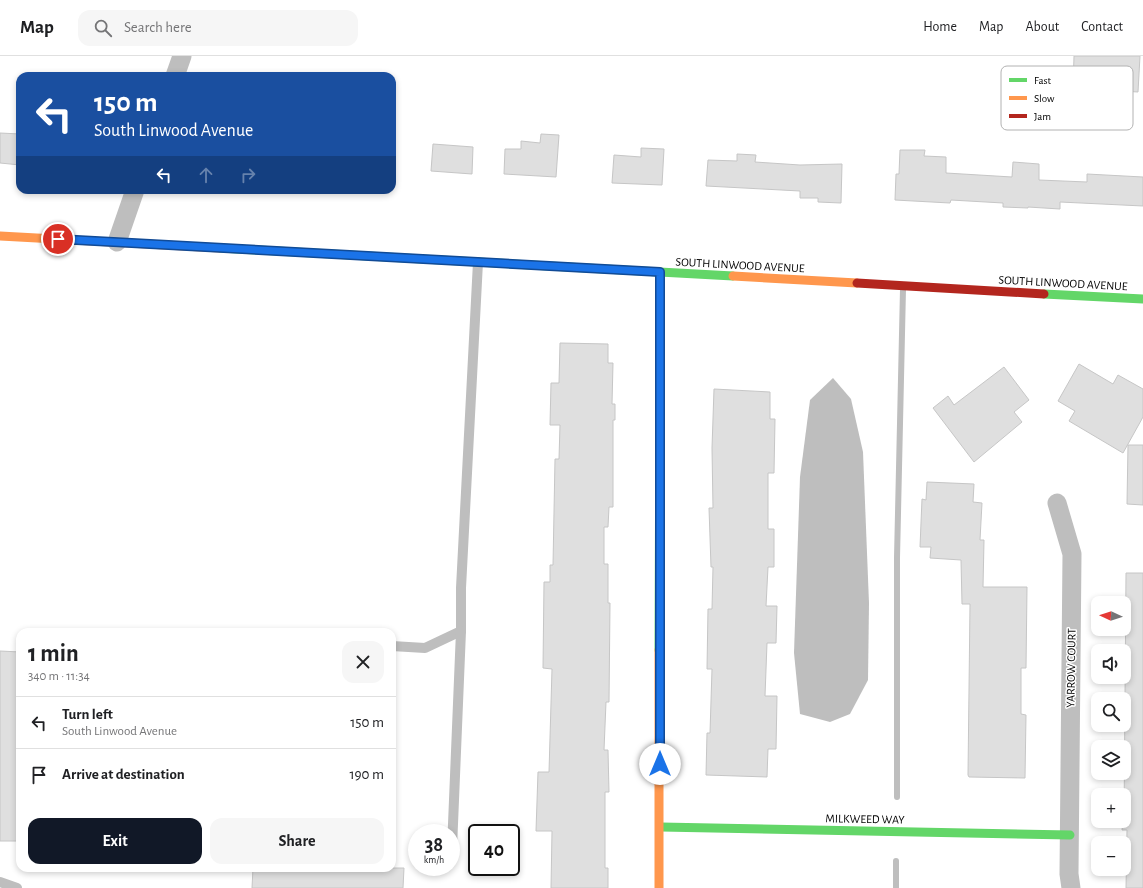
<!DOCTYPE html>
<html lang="en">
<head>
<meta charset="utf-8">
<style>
	body { margin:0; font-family:"Alegreya Sans",sans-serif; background:#f6f6f6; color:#202124; height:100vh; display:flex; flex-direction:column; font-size:15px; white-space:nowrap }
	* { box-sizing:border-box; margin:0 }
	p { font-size:13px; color:#757577 }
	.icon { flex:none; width:22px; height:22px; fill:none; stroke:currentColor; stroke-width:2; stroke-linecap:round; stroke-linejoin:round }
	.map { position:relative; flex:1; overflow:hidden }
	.drawer { position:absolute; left:16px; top:572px; width:380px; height:244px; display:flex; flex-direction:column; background:#fff; border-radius:12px; box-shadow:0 2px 6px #0003 }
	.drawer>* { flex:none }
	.banner { position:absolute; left:16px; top:16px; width:380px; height:122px; border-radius:12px; box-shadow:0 2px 6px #0003; background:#1a4fa0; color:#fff; overflow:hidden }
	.needle { width:26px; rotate:273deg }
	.controls { position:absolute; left:1091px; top:540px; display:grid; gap:8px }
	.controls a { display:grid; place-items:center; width:40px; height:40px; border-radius:8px; background:#fff; box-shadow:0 2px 6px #0003; font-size:20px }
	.speed { position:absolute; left:408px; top:768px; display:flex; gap:8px; font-size:20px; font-weight:700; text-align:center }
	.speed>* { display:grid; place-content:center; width:52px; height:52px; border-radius:50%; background:#fff; box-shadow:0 2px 6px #0003; line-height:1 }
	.speed small { font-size:10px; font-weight:400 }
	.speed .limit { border:2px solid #111; border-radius:6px; background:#fff; color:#111 }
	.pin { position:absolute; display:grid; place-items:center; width:34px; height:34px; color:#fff; margin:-17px; border:2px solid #fff; border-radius:50%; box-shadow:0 1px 4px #0007 }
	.me { position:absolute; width:44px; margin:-22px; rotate:0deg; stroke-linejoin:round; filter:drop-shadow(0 0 3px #0008) }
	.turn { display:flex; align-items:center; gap:14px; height:84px; padding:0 12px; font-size:18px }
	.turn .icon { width:52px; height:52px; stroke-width:2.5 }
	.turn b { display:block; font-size:28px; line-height:34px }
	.lanes { display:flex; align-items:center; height:38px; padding:0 12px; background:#0003; justify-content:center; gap:20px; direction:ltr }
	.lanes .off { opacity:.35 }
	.round { display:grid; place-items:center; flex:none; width:42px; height:42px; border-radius:12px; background:#f6f6f6 }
	.head { display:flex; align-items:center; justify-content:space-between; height:68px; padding:0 12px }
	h1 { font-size:24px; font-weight:600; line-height:30px }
	.button { display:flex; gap:8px; margin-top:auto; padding:8px 12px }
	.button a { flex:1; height:46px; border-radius:12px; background:#111827; color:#fff; font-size:16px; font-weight:600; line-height:46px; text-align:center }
	.button a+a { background:#f6f6f6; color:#202124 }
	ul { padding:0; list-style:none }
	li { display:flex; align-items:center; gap:12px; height:52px; padding:0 12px; border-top:1px solid #e0e0e0 }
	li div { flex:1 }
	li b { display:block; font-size:15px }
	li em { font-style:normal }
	header { display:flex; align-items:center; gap:24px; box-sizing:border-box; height:56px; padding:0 20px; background:#fff; border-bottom:1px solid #e0e0e0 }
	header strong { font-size:19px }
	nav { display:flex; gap:22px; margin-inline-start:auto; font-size:14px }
	.search { width:280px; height:36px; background:#f6f6f6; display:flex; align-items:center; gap:10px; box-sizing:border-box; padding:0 14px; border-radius:12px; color:#757577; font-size:15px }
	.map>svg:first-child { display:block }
	.water { fill:#bebebe }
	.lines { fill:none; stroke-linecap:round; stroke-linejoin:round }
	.stream { stroke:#bebebe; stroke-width:6 }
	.building { fill:#dfdfdf; stroke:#c6c6c6 }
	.lane { stroke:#bebebe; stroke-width:10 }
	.street { stroke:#bebebe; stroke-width:19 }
	.fast { stroke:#63d668; stroke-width:9 }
	.slow { stroke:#ff974d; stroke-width:9 }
	.jam { stroke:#b3261e; stroke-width:9 }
	.route-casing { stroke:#114b97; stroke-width:10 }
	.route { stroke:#1a73e8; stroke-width:7 }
	.labels { text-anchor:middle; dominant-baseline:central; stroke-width:3; stroke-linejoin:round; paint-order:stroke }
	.street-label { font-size:12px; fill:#000; stroke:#fff }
	.key { fill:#fff; stroke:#b2b2b2; stroke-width:1 }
	.key-label { font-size:11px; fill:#000 }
</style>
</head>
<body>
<header>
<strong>Map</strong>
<div class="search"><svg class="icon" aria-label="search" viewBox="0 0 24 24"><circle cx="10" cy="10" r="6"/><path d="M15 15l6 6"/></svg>Search here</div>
<nav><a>Home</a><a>Map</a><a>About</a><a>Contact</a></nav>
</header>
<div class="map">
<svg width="1143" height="832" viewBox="0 0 1143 832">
	<rect width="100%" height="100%" fill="#fff"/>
	<path class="water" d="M833 322 851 343 863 396 869 547 868 624 850 658 830 666 800 658 794 597 800 421 810 344Z"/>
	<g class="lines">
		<g class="stream">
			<path d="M897 741V502L903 233"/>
			<path d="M896 832V805"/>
		</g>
	</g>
	<g class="building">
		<path d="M1074 0H1140L1138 36 1073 32Z"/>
		<path d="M0 77 20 78V109L0 107Z"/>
		<path d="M541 78 559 79 556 121 504 118 505 93H521V85L540 87Z"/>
		<path d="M433 88 473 91 472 118 431 115Z"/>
		<path d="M641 92 664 93 662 129 612 127 614 99 641 101Z"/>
		<path d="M900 94H925L924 100 946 101V117L1012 121 1013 106 1039 108V124L1087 126V118L1143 121V150L1060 146V153L1028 151V152L1003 151V147L951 144 950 147 895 144 896 118H899Z"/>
		<path d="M737 98 756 99 755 106 800 109 842 108 841 147 818 146V142H800V135L706 130 708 104 737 105Z"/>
		<path d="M560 287 608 288V307H613L612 348H615V364H613V451H609L608 471H604V508H608V547H610L609 646H606L604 694H608L609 736H605V812H608V832H551L552 775H536L538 716H549L552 613 543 612 544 526H550V509H553L555 403H559L560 369H550L551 327H559Z"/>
		<path d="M1079 308 1113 328 1118 319 1143 333V361L1123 397 1069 365 1075 355 1058 345Z"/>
		<path d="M1004 311 1029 344 1014 356 1022 366 974 406 933 352 948 340 954 349Z"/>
		<path d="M714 333 770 336V363H775L774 417H768V473H774V511H768L766 550H777L776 587H767L765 640H777L776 693H768L767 721 706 719 707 677H710L712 613H707L708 553H712L713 511H711L709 452H713L712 392Z"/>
		<path d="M1128 389H1143V449L1127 448Z"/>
		<path d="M927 426 974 428 973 446 982 447 980 484H984L983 531H1027L1026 612H1021V658L1026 659 1025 722 969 721 968 719 970 548H962L961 504 930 502 931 491H920L922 443 926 444Z"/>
		<path d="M1126 517H1143V832H1126L1127 774H1122L1123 765H1124Z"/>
		<path d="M0 595 20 596V785H0Z"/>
		<path d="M253 812H404L403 832H252Z"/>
	</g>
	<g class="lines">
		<g class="lane">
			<path d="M392 590 425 592 461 575V532L478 206"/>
			<path d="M452 792 461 575"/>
			<path d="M0 826 17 832"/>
		</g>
		<g class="street">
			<path d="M175 20 182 0"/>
			<path d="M117 186 135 134"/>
			<path d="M1057 447 1072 498 1069 818 1071 832"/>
		</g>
		<g class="fast">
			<path d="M220 192 733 220"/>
			<path d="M1044 238 1143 243"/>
			<path d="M659 594 660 325"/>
			<path d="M661 771 1070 779"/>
		</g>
		<g class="slow">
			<path d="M0 180 220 192"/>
			<path d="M733 220 857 227"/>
			<path d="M660 325V216"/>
			<path d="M659 832V594"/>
		</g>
		<path class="jam" d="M857 227 1044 238"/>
	</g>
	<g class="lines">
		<defs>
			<path id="route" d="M58 183 660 216V708"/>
		</defs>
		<use href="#route" class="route-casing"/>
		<use href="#route" class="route"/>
	</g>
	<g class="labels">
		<g class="street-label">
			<text transform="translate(740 209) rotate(3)">SOUTH LINWOOD AVENUE</text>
			<text transform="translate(1063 227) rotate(3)">SOUTH LINWOOD AVENUE</text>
			<text transform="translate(1071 612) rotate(-89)">YARROW COURT</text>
			<text transform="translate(865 763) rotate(1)">MILKWEED WAY</text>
		</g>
	</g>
	<rect x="1001" y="10" width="132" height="64" rx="6" class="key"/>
	<rect x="1009" y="22" width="18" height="4" fill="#63d668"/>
	<rect x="1009" y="40" width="18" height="4" fill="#ff974d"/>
	<rect x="1009" y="58" width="18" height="4" fill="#b3261e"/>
	<g class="key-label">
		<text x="1034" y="28">Fast</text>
		<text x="1034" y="46">Slow</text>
		<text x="1034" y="64">Jam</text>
	</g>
</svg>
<div class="controls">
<a><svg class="needle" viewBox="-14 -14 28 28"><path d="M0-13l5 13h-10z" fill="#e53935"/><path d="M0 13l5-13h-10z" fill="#757577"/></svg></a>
<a><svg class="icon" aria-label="sound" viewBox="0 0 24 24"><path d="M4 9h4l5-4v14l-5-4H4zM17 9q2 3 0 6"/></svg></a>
<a><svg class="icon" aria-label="search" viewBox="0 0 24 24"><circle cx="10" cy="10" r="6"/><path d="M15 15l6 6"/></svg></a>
<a><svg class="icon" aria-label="layers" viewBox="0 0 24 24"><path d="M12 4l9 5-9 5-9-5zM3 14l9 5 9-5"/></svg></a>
<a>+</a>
<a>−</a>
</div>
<div class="speed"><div>38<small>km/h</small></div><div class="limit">40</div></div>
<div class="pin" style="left:58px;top:183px;background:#d93025"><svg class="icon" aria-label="arrive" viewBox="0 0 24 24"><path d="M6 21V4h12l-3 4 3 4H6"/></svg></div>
<svg class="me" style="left:660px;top:708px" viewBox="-20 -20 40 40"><circle r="19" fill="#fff"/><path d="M0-13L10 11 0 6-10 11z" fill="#1a73e8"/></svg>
<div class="banner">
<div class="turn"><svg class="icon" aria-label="left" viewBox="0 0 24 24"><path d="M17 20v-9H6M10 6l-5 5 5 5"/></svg><div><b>150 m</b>South Linwood Avenue</div></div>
<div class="lanes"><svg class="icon" aria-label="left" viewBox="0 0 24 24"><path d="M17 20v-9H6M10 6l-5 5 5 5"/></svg><svg class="icon off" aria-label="ahead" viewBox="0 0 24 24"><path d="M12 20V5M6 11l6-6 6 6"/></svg><svg class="icon off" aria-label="right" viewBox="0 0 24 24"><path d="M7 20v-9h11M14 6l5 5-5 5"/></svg></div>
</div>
<section class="drawer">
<div class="head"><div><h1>1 min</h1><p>340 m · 11:34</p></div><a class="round"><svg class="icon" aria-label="close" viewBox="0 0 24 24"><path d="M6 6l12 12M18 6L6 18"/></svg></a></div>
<ul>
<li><svg class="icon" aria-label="left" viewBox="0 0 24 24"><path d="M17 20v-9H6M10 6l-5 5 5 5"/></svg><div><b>Turn left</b><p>South Linwood Avenue</p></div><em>150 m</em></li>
<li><svg class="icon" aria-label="arrive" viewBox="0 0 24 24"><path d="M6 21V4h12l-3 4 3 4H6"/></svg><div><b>Arrive at destination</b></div><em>190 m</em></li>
</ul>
<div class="button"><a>Exit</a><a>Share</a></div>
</section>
</div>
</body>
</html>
